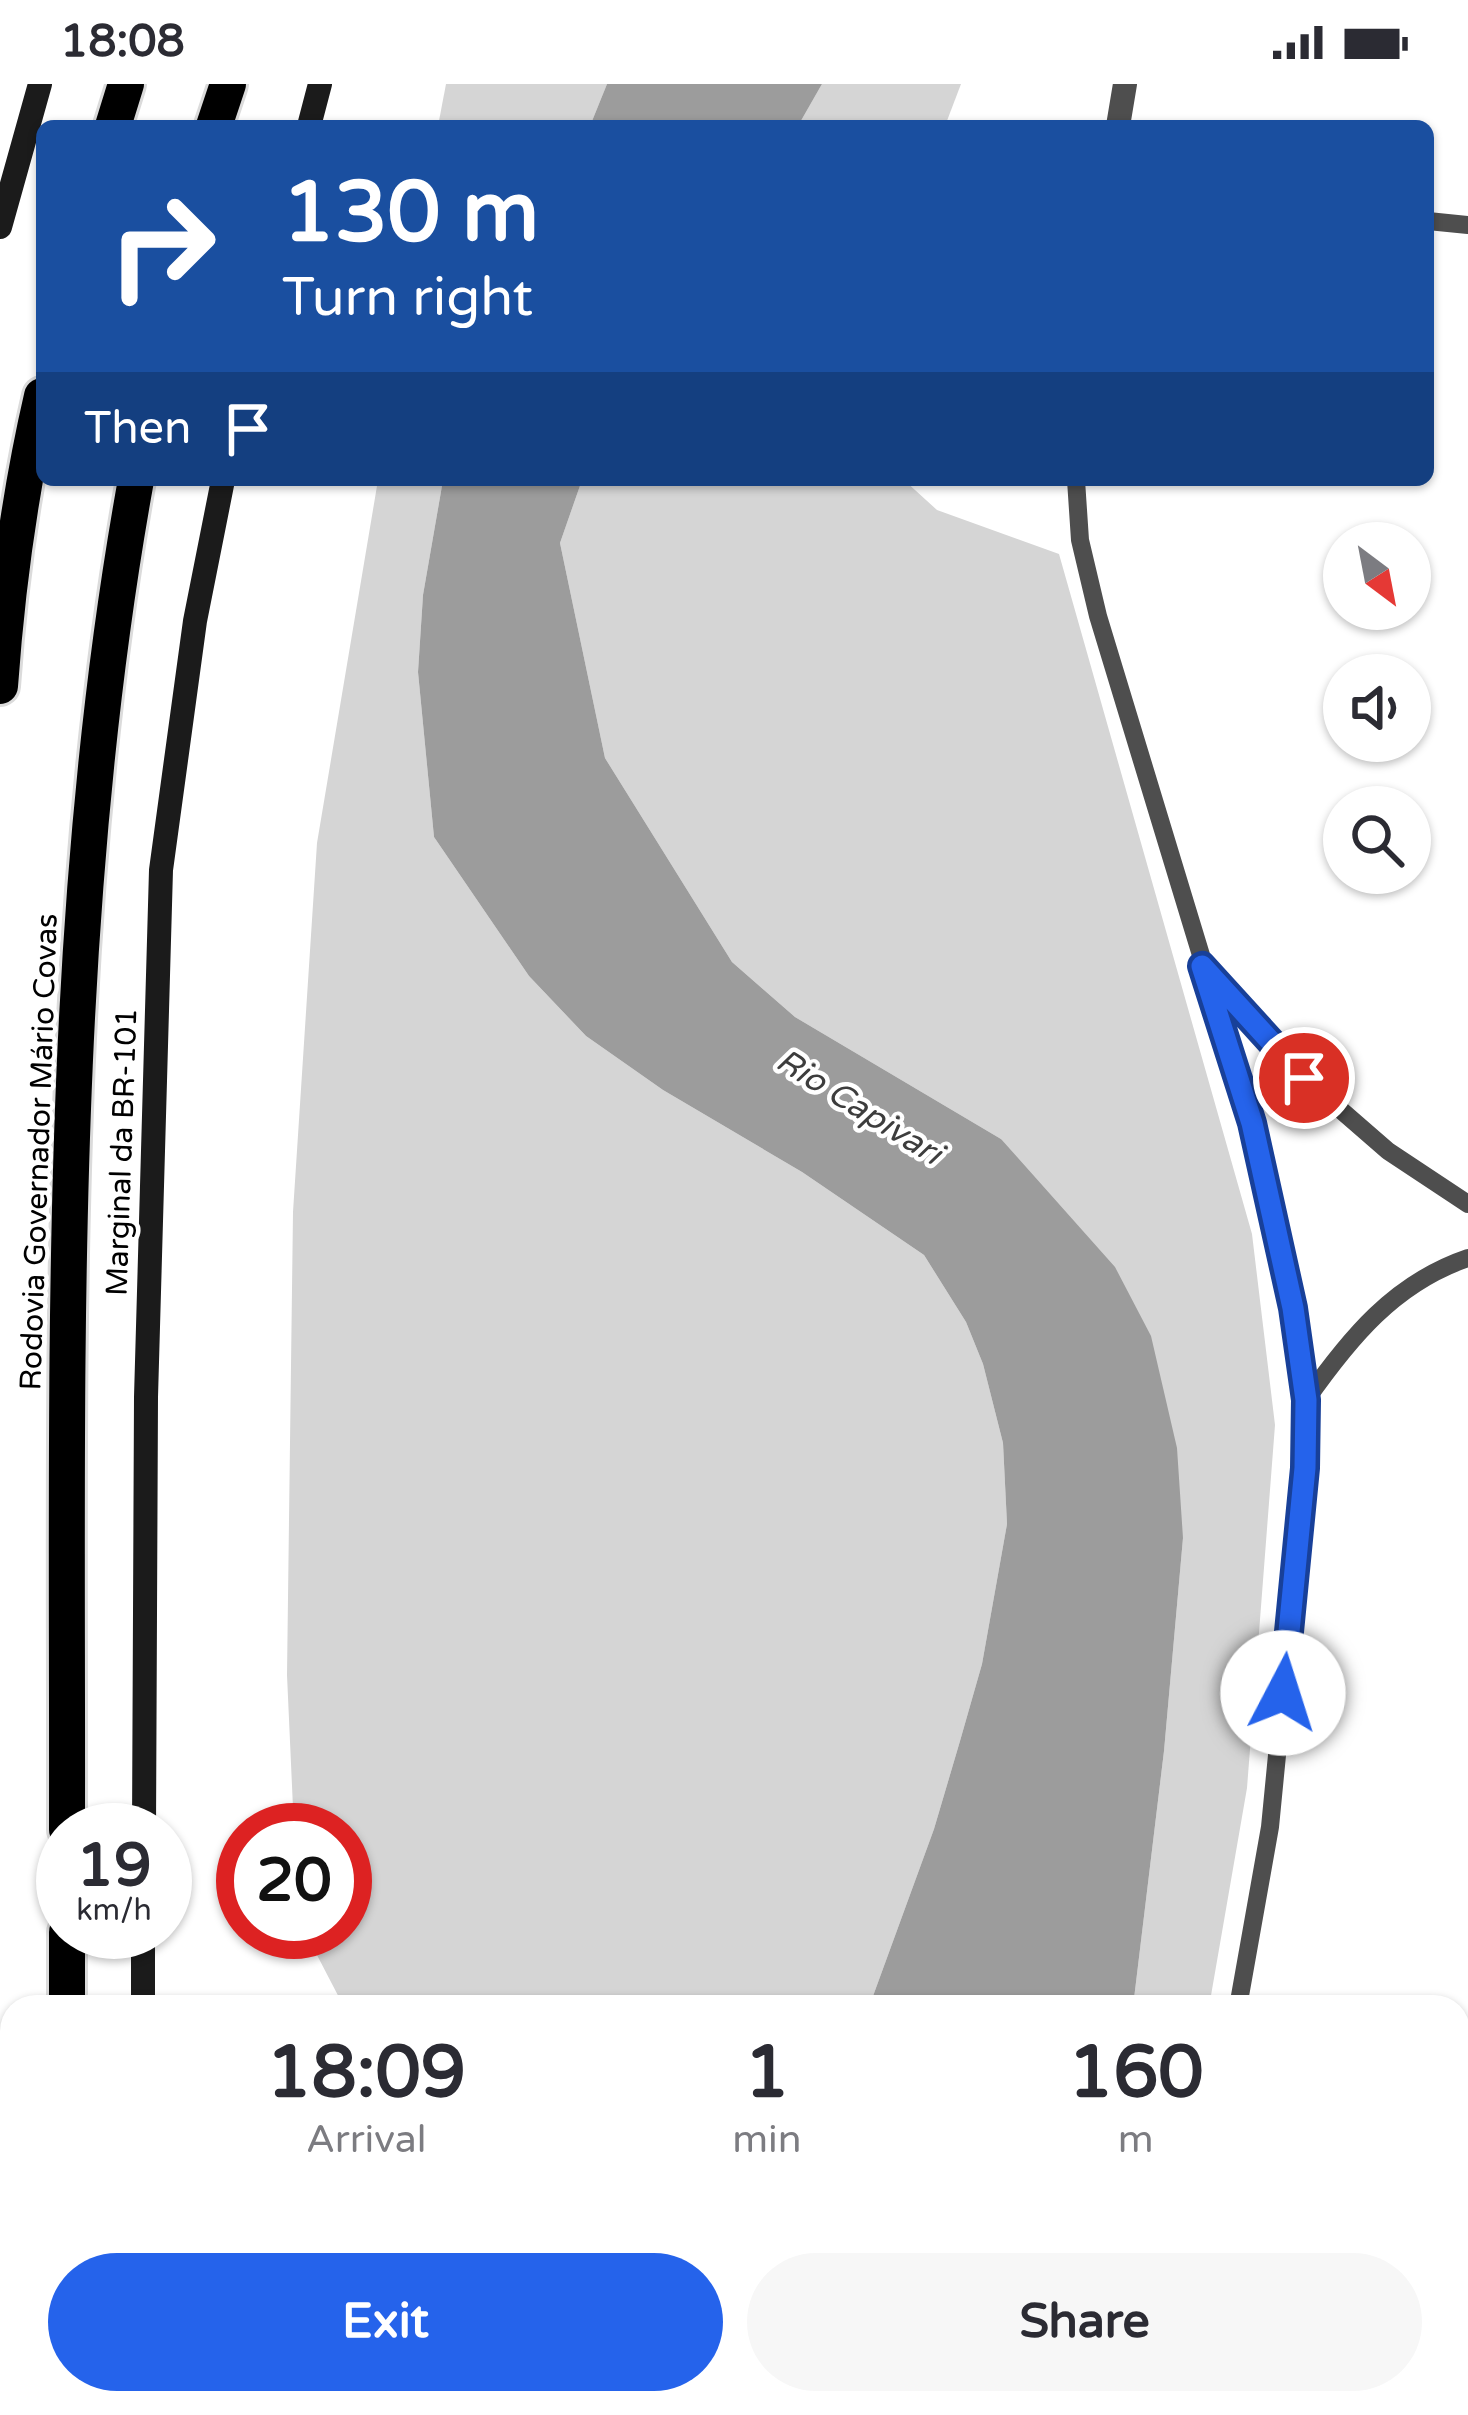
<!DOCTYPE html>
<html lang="en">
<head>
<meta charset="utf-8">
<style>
	body { margin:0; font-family:"Varela Round",sans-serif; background:#f7f7f7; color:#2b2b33; height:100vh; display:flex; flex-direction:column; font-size:45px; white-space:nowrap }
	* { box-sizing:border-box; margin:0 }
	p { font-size:39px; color:#7c7c81 }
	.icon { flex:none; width:66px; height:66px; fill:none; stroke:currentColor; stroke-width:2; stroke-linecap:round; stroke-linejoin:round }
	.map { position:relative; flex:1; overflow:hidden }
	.panel { position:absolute; left:0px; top:1911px; width:1470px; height:420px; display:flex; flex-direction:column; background:#fff; border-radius:36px 36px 0 0; box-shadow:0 3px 9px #0004 }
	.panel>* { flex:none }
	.top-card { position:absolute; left:36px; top:36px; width:1398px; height:366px; border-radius:18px; box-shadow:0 3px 9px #0004; background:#1a4fa0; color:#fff; overflow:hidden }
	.needle { width:78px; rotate:148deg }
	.fabs { position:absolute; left:1323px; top:438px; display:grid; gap:24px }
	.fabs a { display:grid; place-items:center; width:108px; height:108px; border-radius:50%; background:#fff; box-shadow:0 3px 9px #0004; font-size:60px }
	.speed { position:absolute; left:36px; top:1719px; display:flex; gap:24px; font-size:60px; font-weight:700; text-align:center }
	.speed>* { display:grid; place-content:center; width:156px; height:156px; border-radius:50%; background:#fff; box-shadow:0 3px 9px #0004; line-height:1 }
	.speed small { font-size:30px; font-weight:400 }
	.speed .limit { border:18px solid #d22; background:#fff; color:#111 }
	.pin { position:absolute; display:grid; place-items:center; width:102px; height:102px; color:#fff; margin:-51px; border:6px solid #fff; border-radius:50%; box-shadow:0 3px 12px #0007 }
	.me { position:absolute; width:132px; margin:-66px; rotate:5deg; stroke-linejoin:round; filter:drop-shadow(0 0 9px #0008) }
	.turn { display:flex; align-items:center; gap:42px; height:252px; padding:0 48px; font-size:54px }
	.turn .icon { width:156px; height:156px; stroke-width:2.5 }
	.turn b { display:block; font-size:84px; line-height:102px }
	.then { display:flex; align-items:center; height:114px; padding:0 48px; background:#0003; gap:24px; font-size:45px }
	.eta { display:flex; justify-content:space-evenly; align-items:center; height:204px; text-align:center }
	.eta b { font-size:72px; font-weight:700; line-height:84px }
	.action { display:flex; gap:24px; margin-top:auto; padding:24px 48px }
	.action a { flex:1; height:138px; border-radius:72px; background:#2563eb; color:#fff; font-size:48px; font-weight:700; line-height:138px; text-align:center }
	.action a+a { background:#f7f7f7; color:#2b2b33 }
	.status { display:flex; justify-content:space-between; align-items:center; height:84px; padding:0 60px; background:#fff; direction:ltr }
	.status svg { height:33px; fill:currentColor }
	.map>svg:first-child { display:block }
	.green { fill:#d5d5d5 }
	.water { fill:#9c9c9c }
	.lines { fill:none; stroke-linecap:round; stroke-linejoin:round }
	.motorway-casing { stroke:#dbdbdb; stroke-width:42 }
	.service { stroke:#4e4e4e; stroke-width:18 }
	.minor { stroke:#4e4e4e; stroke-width:24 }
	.secondary { stroke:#1b1b1b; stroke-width:24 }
	.motorway { stroke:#000; stroke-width:36 }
	.route-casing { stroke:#184099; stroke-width:30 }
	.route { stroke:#2563eb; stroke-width:21 }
	.labels { text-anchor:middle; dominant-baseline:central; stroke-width:9; stroke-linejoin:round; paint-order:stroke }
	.street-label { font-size:30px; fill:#000; stroke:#fff }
	.water-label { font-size:33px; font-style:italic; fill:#3d3d3d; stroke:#fff }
</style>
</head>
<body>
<div class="status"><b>18:08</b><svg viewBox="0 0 49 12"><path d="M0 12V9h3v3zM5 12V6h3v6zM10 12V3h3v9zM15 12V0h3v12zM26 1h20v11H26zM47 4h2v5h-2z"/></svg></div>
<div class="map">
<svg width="1468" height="2331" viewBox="0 0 1468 2331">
	<rect width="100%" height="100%" fill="#fff"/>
	<g class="green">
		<path d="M446 0H607L590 42H438Z"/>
		<path d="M822 0H961L945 42H798Z"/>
		<path d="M378 396H443L423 511 418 588 434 753 529 892 586 952 663 1006 802 1088 924 1171 966 1238 983 1280 1003 1359 1007 1440 982 1580 960 1657 934 1745 869 1923H344L305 1848H345V1746H294L287 1591 293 1128 317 759Z"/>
		<path d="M582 396H904L937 426 1059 470 1252 1150 1275 1341 1247 1704 1209 1923H1133L1164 1667 1183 1454 1001 1055 795 933 732 878 605 674 560 459Z"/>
		<path d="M492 2319H823L821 2331H495Z"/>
		<path d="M1030 2319H1136L1133 2331H1026Z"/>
	</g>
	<g class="water">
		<path d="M607 0H822L798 42H590Z"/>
		<path d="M443 396H582L560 459 605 674 732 878 795 933 1001 1055 1115 1183 1151 1252 1177 1364 1183 1454 1164 1667 1133 1923H869L934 1745 960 1657 982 1580 1007 1440 1003 1359 983 1280 966 1238 924 1171 802 1088 663 1006 586 952 529 892 434 753 418 588 423 511Z"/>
		<path d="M823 2319H1030L1026 2331H821Z"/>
	</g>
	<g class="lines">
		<defs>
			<g id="motorway">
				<path d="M113 42 126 0"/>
				<path d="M214 42 228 0"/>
				<path d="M0 602C7 504 20 407 42 312"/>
				<path d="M67 1746C68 1295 55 841 136 396"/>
				<path d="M67 1923V1848"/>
				<path d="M60 2331 61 2319"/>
			</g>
		</defs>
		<use href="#motorway" class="motorway-casing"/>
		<g class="service">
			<path d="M1428 137 1468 141"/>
			<path d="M1076 396 1080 456 1098 532 1252 1039 1293 1224 1306 1316 1305 1384 1270 1743 1238 1923"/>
			<path d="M1209 890 1304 994 1388 1067 1468 1120"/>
			<path d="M1306 1316C1349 1255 1394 1199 1468 1174"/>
			<path d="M1163 2331 1166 2319"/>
		</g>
		<path class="minor" d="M1118 42 1125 0"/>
		<g class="secondary">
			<path d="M309 42 320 0"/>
			<path d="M0 143 40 0"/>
			<path d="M144 1746 146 1313 161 786 195 537 223 396"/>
			<path d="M143 1923V1848"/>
			<path d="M131 2331 132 2319"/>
		</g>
		<use href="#motorway" class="motorway"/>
	</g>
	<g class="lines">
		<defs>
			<path id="route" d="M1283 1609 1305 1384 1306 1316 1293 1224 1252 1039 1202 882 1304 994"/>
		</defs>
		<use href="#route" class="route-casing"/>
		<use href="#route" class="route"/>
	</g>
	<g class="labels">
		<g class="street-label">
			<text transform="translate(39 1068) rotate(-88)">Rodovia Governador Mário Covas</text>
			<text transform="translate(122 1068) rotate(-88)">Marginal da BR-101</text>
		</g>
		<g class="water-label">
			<text transform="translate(859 1023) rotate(32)">Rio Capivari</text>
		</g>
	</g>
</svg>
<div class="fabs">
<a><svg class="needle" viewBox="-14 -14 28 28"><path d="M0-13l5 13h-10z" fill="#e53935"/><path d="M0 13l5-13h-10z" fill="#7c7c81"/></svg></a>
<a><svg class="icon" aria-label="sound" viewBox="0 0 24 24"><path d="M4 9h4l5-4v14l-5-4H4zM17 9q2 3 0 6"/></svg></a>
<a><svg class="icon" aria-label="search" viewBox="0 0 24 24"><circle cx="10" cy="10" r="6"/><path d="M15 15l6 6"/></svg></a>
</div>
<div class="speed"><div>19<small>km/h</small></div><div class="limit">20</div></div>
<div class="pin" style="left:1304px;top:994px;background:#d93025"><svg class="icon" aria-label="arrive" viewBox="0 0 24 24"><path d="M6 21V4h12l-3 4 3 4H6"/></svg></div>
<svg class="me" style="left:1283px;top:1609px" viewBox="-20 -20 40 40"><circle r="19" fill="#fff"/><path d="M0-13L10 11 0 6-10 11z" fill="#2563eb"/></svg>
<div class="top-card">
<div class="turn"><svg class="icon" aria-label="right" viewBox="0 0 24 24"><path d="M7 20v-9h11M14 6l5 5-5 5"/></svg><div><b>130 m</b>Turn right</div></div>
<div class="then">Then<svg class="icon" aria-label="arrive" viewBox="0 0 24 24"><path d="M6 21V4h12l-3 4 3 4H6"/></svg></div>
</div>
<section class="panel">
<div class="eta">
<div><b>18:09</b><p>Arrival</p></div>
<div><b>1</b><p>min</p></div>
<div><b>160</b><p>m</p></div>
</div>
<div class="action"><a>Exit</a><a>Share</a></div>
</section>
</div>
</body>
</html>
